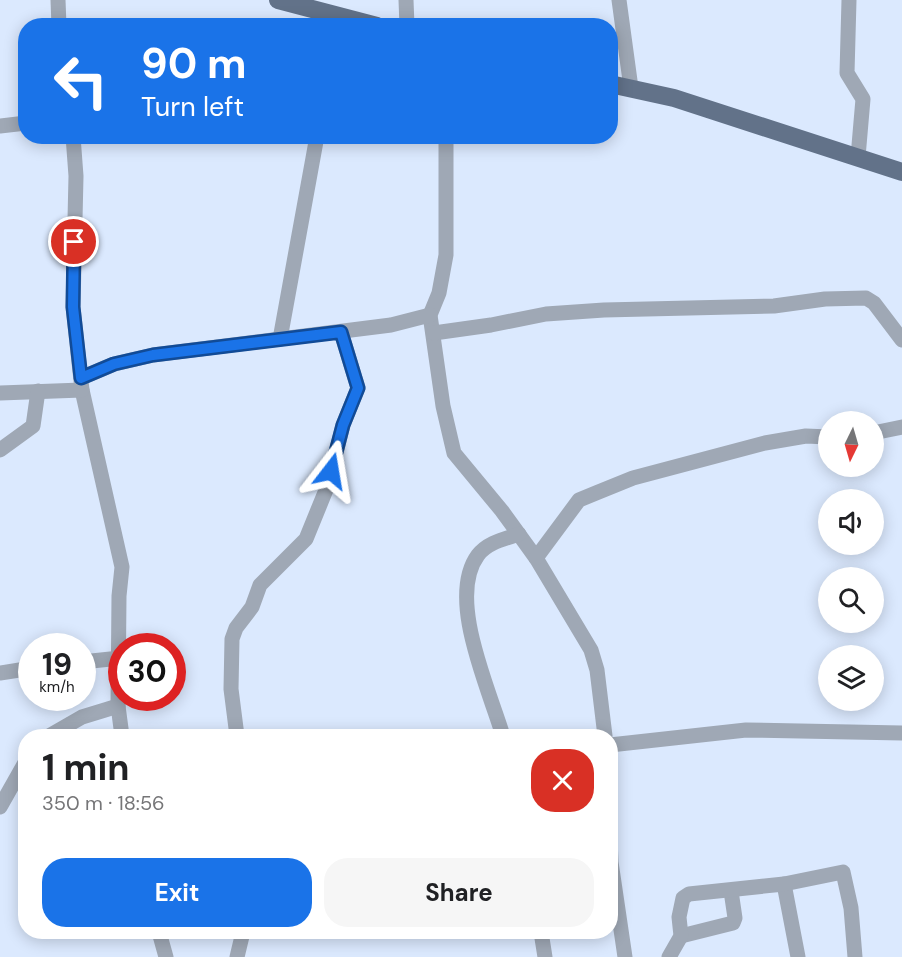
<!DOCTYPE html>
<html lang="en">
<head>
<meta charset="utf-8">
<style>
	body { margin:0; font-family:"DM Sans",sans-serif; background:#f6f6f6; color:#202124; height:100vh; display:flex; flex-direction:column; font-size:22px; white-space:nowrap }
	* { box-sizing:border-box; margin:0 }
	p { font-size:20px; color:#757577 }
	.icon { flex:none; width:33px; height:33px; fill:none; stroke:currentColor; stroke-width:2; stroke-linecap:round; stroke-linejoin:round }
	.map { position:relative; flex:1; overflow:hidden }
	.panel { position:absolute; left:18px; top:729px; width:600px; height:210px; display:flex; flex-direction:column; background:#fff; border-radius:24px; box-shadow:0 3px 15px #0003 }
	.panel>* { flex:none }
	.banner { position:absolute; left:18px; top:18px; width:600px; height:126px; border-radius:24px; box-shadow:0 3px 15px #0003; background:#1a73e8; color:#fff; overflow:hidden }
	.needle { width:39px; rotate:185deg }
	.controls { position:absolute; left:818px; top:411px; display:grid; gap:12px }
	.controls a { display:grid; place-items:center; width:66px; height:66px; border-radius:50%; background:#fff; box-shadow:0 3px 15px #0003; font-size:30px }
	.speed { position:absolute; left:18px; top:633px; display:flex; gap:12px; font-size:30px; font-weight:700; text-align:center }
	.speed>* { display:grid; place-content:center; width:78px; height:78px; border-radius:50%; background:#fff; box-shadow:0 3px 15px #0003; line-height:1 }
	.speed small { font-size:15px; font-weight:400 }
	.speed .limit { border:9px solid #d22; background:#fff; color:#111 }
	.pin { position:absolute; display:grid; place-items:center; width:51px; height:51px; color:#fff; margin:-26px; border:3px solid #fff; border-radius:50%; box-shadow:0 2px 6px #0007 }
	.me { position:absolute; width:66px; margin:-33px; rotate:14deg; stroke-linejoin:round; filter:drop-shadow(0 0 4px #0008) }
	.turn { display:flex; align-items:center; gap:21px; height:126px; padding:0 24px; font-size:27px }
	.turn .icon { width:78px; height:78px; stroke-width:2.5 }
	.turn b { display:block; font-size:42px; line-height:51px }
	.round { display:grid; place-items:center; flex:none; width:63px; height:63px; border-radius:24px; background:#f6f6f6 }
	.head { display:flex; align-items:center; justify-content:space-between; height:102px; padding:0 24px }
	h1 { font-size:36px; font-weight:700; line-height:45px }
	.primary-button { display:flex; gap:12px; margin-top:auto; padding:12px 24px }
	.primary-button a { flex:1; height:69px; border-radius:24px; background:#1a73e8; color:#fff; font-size:24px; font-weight:700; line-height:69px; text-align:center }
	.primary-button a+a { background:#f6f6f6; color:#202124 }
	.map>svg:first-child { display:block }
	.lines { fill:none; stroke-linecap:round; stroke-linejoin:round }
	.minor { stroke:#9fa8b5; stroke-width:15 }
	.major { stroke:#627289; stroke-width:18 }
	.route-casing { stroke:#114b97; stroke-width:15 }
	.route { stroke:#1a73e8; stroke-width:10 }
</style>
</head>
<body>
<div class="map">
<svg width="902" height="957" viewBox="0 0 902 957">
	<rect width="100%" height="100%" fill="#dbe9fe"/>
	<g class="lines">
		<g class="minor">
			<path d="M58 0 59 26"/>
			<path d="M406 0 407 26"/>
			<path d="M619 0 631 88"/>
			<path d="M849 0 847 73 863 99 858 157"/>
			<path d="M0 126 26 123"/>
			<path d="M73 136 76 176 73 307 82 390 122 567 119 596 118 706 122 736"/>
			<path d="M446 136V255L439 293 430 315 443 406 454 453 502 511 536 558 591 650 597 670 605 736"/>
			<path d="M434 333 491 325 546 314 604 310 774 306 825 299 866 298 874 303 902 340"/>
			<path d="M280 339 317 136"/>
			<path d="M81 378 114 364 153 355 391 325 430 315"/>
			<path d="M0 393 82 390"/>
			<path d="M873 433 902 427"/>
			<path d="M0 450 33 426 38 391"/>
			<path d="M536 558 579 500 596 493 633 478 765 443 806 436 828 437"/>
			<path d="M82 662 120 658"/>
			<path d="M0 673 32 668"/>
			<path d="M49 736 82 717 118 706"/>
			<path d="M237 736 231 689 232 639 236 628 252 607 260 585 306 539 328 485 343 425 358 388 341 332"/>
			<path d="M503 736C490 691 446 598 478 555 488 542 505 539 519 534"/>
			<path d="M610 745 746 730 902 733"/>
			<path d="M0 807 26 761"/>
			<path d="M610 838 611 862 625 957"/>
			<path d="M784 884 798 957"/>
			<path d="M159 932 166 957"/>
			<path d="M541 932 545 957"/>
			<path d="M681 936 733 923 735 918 731 891"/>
			<path d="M237 957 243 932"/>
			<path d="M669 957 681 936 679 917 683 898 689 894 784 884 843 872 851 908 855 957"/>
		</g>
		<g class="major">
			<path d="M278 0 377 26"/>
			<path d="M610 84 674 98 902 172"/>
		</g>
	</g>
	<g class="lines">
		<defs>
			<path id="route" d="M74 242 73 307 81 378 114 364 153 355 341 332 358 388 343 425 331 471"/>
		</defs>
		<use href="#route" class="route-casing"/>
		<use href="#route" class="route"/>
	</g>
</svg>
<div class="controls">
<a><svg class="needle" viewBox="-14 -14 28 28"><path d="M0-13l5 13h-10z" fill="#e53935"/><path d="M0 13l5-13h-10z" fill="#757577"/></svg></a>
<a><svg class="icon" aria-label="sound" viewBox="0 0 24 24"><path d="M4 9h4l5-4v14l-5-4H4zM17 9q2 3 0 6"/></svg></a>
<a><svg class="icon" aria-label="search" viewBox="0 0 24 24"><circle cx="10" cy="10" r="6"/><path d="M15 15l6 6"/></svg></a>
<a><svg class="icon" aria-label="layers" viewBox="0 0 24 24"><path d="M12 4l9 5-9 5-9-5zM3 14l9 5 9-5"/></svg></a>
</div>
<div class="speed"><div>19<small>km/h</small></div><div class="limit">30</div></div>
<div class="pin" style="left:74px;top:242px;background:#d93025"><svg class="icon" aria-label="arrive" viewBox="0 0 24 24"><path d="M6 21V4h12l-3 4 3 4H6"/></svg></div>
<svg class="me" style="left:331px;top:471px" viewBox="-20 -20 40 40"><path d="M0-17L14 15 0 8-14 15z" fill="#1a73e8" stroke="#fff" stroke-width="4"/></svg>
<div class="banner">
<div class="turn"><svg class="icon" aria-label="left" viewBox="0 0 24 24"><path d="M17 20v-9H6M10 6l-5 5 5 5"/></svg><div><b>90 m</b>Turn left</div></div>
</div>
<section class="panel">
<div class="head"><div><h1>1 min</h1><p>350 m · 18:56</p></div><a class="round" style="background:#d93025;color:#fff"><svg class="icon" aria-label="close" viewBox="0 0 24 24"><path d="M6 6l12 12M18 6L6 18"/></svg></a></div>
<div class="primary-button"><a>Exit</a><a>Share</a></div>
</section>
</div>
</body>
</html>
